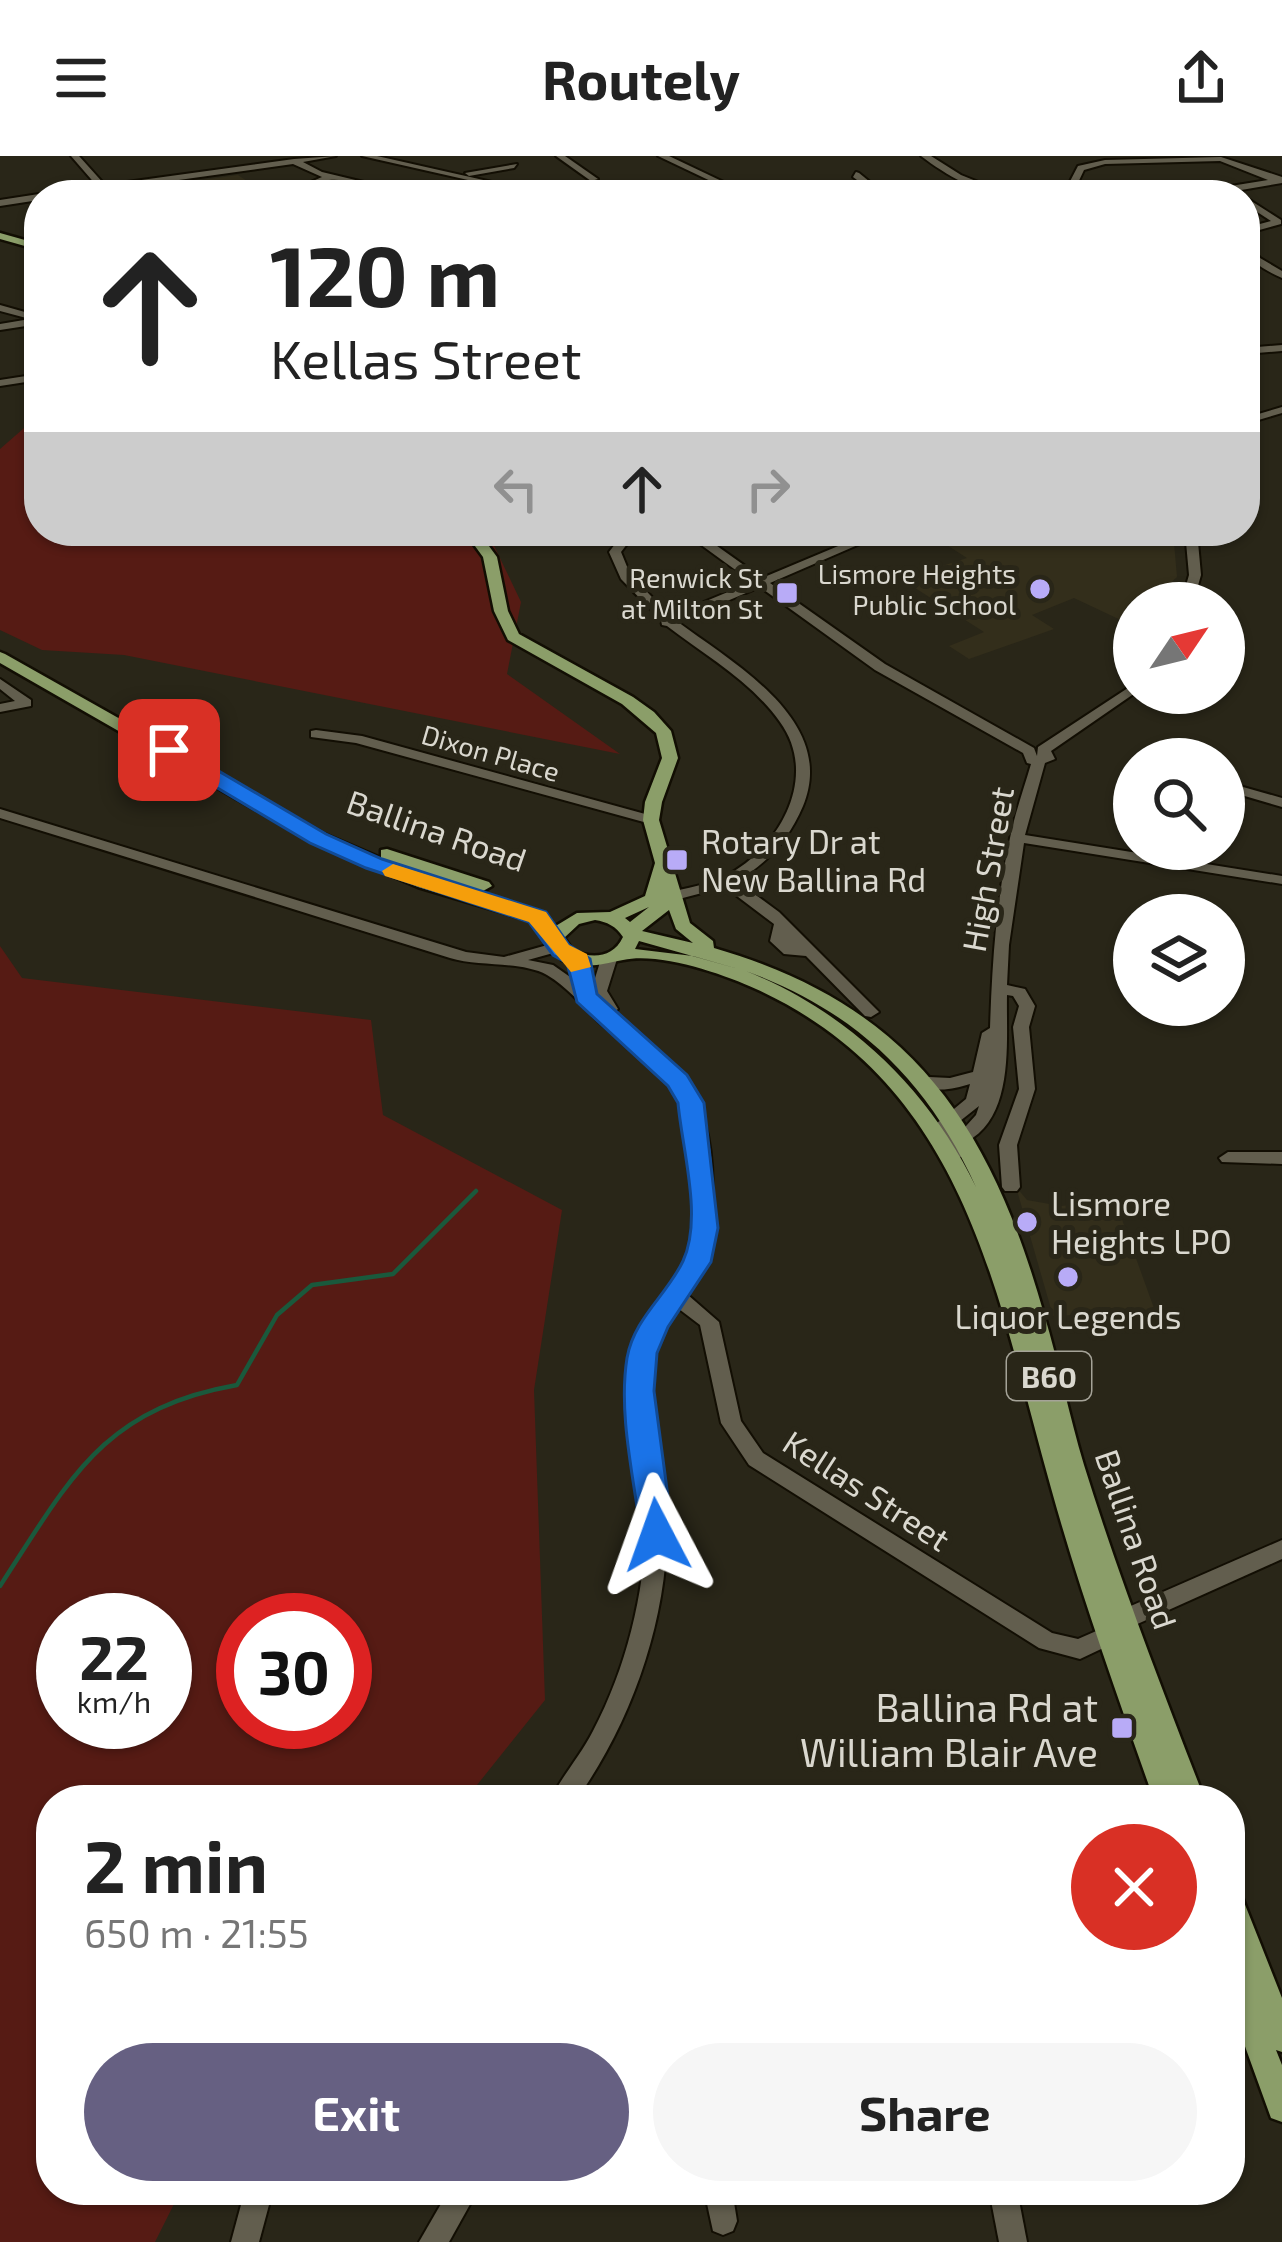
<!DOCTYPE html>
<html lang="en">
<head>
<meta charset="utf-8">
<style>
	body { margin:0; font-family:"Exo 2",sans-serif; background:#f6f6f6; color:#222; height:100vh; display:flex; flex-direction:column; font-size:45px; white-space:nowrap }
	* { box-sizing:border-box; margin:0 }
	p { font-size:39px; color:#767676 }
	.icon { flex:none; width:66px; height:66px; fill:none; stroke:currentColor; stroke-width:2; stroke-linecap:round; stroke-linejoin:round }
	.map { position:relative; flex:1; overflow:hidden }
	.sheet { position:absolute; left:36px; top:1629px; width:1209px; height:420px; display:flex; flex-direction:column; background:#fff; border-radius:48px; box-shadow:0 3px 9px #0004 }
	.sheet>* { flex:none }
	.top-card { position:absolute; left:24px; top:24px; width:1236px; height:366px; border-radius:48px; box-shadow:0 3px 9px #0004; background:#fff; color:#222; overflow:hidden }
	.needle { width:78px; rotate:55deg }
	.tools { position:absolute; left:1113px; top:426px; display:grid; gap:24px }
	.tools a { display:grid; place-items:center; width:132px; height:132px; border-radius:50%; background:#fff; box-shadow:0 3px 9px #0004; font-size:60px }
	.speed { position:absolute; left:36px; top:1437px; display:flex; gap:24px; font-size:60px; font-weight:700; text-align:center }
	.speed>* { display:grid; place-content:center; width:156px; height:156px; border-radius:50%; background:#fff; box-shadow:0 3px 9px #0004; line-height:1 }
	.speed small { font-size:30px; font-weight:400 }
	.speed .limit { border:18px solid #d22; background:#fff; color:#111 }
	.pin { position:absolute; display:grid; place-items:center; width:102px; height:102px; color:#fff; margin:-51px; border-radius:24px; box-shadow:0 6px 18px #0006 }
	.me { position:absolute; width:132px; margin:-66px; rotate:356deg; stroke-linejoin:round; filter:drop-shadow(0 0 9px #0008) }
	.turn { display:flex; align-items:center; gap:42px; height:252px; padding:0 48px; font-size:54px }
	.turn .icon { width:156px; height:156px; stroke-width:2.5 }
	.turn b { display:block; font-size:84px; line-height:102px }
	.lanes { display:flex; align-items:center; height:114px; padding:0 48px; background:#0003; justify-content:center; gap:60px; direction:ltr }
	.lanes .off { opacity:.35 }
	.round { display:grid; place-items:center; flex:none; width:126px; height:126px; border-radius:63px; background:#f6f6f6 }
	.overview { display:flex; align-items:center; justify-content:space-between; height:204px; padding:0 48px }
	h1 { font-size:72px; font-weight:700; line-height:90px }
	.button { display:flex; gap:24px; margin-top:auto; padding:24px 48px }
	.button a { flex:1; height:138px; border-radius:72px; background:#666082; color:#fff; font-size:48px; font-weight:700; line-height:138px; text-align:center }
	.button a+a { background:#f6f6f6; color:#222 }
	header { display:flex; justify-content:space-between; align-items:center; height:156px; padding:0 48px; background:#fff; font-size:54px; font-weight:700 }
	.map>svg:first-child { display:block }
	.built { fill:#332e1b }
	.green { fill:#561b14; fill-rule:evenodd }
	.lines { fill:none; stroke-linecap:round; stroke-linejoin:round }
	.stream { stroke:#1a593c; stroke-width:4.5 }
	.minor-casing { stroke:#120e03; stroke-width:4 }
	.major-casing { stroke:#120e03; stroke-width:5 }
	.minor { fill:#625e4e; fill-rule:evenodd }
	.major { fill:#8b9e69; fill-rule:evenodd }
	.route { fill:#1a73e8; stroke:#114b97; stroke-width:3 }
	.slow { fill:#f59e0b }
	.poi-dot { fill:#b8abf7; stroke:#292618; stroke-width:4.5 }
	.labels { text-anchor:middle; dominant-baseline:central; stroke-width:10; stroke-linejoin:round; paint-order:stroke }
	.far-poi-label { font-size:27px; fill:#dad8cf; stroke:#292618; text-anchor:end }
	.far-street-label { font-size:27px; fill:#dad8cf; stroke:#292618 }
	.shield { fill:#292618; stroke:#a5a398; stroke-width:3 }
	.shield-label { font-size:30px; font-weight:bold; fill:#dad8cf }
	.street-label { font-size:33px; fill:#dad8cf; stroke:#292618 }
	.poi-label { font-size:33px; fill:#dad8cf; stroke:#292618; text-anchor:start }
	.near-poi-label { font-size:39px; fill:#dad8cf; stroke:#292618; text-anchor:end }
</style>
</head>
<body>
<header><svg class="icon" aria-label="menu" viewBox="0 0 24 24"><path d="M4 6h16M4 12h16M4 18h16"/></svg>Routely<svg class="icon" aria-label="share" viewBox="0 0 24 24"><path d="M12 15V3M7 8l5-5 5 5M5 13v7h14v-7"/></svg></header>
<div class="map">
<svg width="1282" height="2086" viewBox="0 0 1282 2086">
	<rect width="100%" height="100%" fill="#292618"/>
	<g class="built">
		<path d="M238 19 253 29 241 34 258 39H97Z"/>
		<path d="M925 375H1173L1177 421 1149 447H1134V461L1127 467 1074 442 1032 459 1054 473 969 503 949 490 984 476 901 423 967 402Z"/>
		<path d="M1016 1031 1027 1044 1061 1050 1115 1044 1155 1155 1053 1160Z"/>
	</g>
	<g class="green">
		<path d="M39 259V375H487L521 446 507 518 620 598 124 499 42 494 0 474V293Z"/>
		<path d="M0 790 22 822 371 864 383 959 562 1054 534 1234 545 1544 465 1644H51V2034H181L155 2086H0ZM63 1464H165V1566H63ZM243 1464H345V1566H243Z"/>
	</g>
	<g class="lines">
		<path class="stream" d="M0 1430C70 1323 102 1253 237 1229L277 1159 312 1129 393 1118 476 1035"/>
		<defs>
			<g id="minor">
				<path d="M71 0H79L105 29 294 3 336 0 303 6 322 16 418 39C392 39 350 21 329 24 311 28 299 39 281 39L322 21 293 8 71 39H49L97 30Z"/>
				<path d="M362 0H377L550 39H534Z"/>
				<path d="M556 0H565L598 23 591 25Z"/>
				<path d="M658 0H669L751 39H740Z"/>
				<path d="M921 0H931L961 19 1011 39C979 39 946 19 921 0Z"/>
				<path d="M1221 1 1282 21V27L1212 39 1074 37 1046 39 1066 33 1078 10 1105 4ZM1220 5 1268 24 1212 33 1076 31 1084 14 1105 8Z"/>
				<path d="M517 8 514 12 469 20 465 17Z"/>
				<path d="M856 16 859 17 886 39H877L853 21Z"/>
				<path d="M694 30 697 35 654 39 658 36Z"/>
				<path d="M39 38 41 39 39 44 0 50V44Z"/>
				<path d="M1245 41 1281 64V68L1245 78V72L1271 65 1245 48Z"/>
				<path d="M1245 84 1260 102 1282 115V122C1265 114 1245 105 1245 84Z"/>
				<path d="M0 149 39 160V168L0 174V168L30 163 0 155Z"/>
				<path d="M1282 189V195L1245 198V192Z"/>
				<path d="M39 218V224L0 230V224Z"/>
				<path d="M1282 251V257L1245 268V262Z"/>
				<path d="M625 375H637L621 396 630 418 670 460 752 426 682 375H696L762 422 874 375H890L770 427 885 508 1034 592 1037 600 1038 591 1134 528 1135 537 1051 595 1055 603 1045 607 1025 679 1282 720V728L1024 687 1009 789 1007 829 1025 833 1035 850 1029 871 1035 933 1017 989 1020 1031 1017 1035H1005L1002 1031 999 989 1019 933 1013 871 1019 850 1013 840 1007 839C1006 885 1015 961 966 986L958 981 962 999 959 1003 953 1005 944 999 937 967 966 943 970 928C954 933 933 938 921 927L929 921 950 922 973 916 982 877 990 872C992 810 996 745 1010 682 1015 657 1024 632 1031 608L1027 607 1023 597 875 514 760 431 678 466C734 508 838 565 803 650 789 683 768 707 737 725L779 756 879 856 871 861 865 860 806 800 784 798 770 785 774 768 725 731 679 743 653 745V739C677 734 702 731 725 720 779 693 820 621 780 566 752 526 705 499 667 470L662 469 661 464 621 423 609 396ZM979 950 976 959 957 980 955 969Z"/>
				<path d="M1185 375H1197L1201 419 1193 447H1181L1189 419Z"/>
				<path d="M0 523 31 544V550L0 556V548L15 545 0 533Z"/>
				<path d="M316 574 362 580 656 661 658 664 651 668 356 587 311 581V575Z"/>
				<path d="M1236 629 1282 642V651L1231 636 1229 633Z"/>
				<path d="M0 653 466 796 504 801 558 786 564 788 566 791 564 794 528 804 553 809 573 823 570 803 572 800H584L591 835 601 803 603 800H615L617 803 607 835 618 853 610 858C633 879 662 893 681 917 725 973 719 1080 688 1139L719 1166 741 1265 763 1297 1052 1477 1078 1483 1110 1469 1118 1471 1121 1478 1118 1485 1080 1503 1039 1492 749 1309 721 1267 700 1169 679 1153C669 1165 659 1177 654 1191 638 1240 667 1320 667 1375 666 1469 630 1569 576 1644H550C562 1620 581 1599 593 1575 629 1507 648 1424 646 1348 644 1299 623 1252 632 1204 637 1175 657 1158 672 1134 693 1101 697 1059 694 1020 691 978 684 935 650 906 634 892 616 881 600 867 582 850 569 832 547 819 522 805 479 811 450 802 300 755 150 708 0 662Z"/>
				<path d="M1228 996H1282V1008L1222 1006 1219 1002Z"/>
				<path d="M1282 1384V1403L1133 1470 1125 1472 1117 1470 1114 1463 1117 1456Z"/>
				<path d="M245 2034H273L259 2086H231Z"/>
				<path d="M449 2034H478L449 2086H419Z"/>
				<path d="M704 2034H732L737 2065 733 2075 723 2079 713 2075Z"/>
				<path d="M989 2034H1017L1027 2086H999Z"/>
			</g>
			<g id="major">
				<path d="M0 77 39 88V94L0 83Z"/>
				<path d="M464 375H478L497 401 508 455 519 478 633 541 654 556 671 575 678 602 662 646 659 664 690 767 713 785 714 792C911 849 990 968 1044 1158 1059 1208 1069 1259 1084 1309 1119 1422 1162 1533 1205 1644H1154C1118 1541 1080 1437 1051 1332 995 1134 966 929 756 833 723 818 660 796 623 804 597 809 589 813 562 804L531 765 418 731 312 686 0 507V496L5 498 324 678 430 723 543 757 554 771 577 757 610 756 645 740 655 707 643 664 645 646 662 602 656 577 622 548 508 484 494 455 483 401ZM649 751 630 766 625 762ZM669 754 676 773 693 787 642 775ZM595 764C607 766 616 770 623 781 613 802 594 802 574 796L564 782 579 768ZM639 785 742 814 693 800 635 793ZM746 815C856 855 928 925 976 1031 928 932 848 856 746 815Z"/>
				<path d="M387 693 489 726 492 730 483 735 477 734 381 702V694Z"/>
				<path d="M1230 1732 1240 1736 1282 1842V1896L1276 1894 1282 1909V1966L1271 1962 1230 1849V1794L1234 1795 1230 1784Z"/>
			</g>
		</defs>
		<use href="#minor" class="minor-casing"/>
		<use href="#major" class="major-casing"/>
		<use href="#minor" class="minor"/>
		<use href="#major" class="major"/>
	</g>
	<path class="route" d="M162 590H176L326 678 382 703 546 756 569 789 590 803 597 838 687 919 704 947 718 1072 711 1106 668 1171 657 1197 654 1235 673 1379 668 1388H646L641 1379C634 1322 618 1258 627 1202 634 1162 667 1139 683 1105 703 1062 682 993 678 947L668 930 577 846 567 807 553 799 529 766 366 712 310 687 162 599Z"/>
	<path class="slow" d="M393 708 546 756 569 789 587 798 591 811 571 816 529 766 385 720 382 715Z"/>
	<g class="poi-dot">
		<circle cx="1040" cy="433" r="12"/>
		<rect x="775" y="425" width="24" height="24" rx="6"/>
		<rect x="665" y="692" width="24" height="24" rx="6"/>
		<circle cx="1027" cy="1066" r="12"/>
		<circle cx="1068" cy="1121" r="12"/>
		<rect x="1110" y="1560" width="24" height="24" rx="6"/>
	</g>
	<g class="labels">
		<g class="far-poi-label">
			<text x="1016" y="417">Lismore Heights<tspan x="1016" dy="31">Public School</tspan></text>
			<text x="763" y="421">Renwick St<tspan x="763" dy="31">at Milton St</tspan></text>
		</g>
		<g class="far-street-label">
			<text transform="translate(491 596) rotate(16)">Dixon Place</text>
		</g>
		<rect class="shield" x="1007" y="1196" width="84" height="48" rx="9"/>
		<g class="shield-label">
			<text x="1049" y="1220">B60</text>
		</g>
		<g class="street-label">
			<text transform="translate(437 674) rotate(19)">Ballina Road</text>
			<text transform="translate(987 713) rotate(-80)">High Street</text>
			<text transform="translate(867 1334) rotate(33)">Kellas Street</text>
			<text transform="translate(1137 1383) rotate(71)">Ballina Road</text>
		</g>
		<g class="poi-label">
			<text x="701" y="685">Rotary Dr at<tspan x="701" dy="38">New Ballina Rd</tspan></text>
			<text x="1051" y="1047">Lismore<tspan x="1051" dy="38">Heights LPO</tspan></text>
			<text x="1068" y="1160" text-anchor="middle">Liquor Legends</text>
		</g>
		<g class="near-poi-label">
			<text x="1098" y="1550">Ballina Rd at<tspan x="1098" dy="45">William Blair Ave</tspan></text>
		</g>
	</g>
</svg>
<div class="tools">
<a><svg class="needle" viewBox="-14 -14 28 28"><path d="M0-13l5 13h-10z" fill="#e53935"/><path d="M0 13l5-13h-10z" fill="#767676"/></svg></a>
<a><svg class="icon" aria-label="search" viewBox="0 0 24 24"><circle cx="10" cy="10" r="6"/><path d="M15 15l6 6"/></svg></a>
<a><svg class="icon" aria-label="layers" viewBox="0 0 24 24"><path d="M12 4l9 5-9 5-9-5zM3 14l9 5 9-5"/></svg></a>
</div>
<div class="speed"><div>22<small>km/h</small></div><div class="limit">30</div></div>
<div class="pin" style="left:169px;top:594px;background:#d93025"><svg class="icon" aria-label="arrive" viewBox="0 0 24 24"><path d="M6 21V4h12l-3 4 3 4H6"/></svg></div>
<svg class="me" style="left:657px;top:1379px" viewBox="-20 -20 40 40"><path d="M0-17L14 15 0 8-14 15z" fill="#1a73e8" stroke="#fff" stroke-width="4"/></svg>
<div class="top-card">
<div class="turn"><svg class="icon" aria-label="ahead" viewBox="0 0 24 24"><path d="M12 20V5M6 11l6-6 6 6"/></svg><div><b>120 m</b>Kellas Street</div></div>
<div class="lanes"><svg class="icon off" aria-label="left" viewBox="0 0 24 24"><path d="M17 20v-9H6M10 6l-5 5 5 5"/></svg><svg class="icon" aria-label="ahead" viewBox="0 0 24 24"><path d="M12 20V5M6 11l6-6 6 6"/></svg><svg class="icon off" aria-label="right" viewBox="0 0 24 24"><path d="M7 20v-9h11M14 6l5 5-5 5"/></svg></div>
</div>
<section class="sheet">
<div class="overview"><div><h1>2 min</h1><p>650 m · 21:55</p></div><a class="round" style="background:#d93025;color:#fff"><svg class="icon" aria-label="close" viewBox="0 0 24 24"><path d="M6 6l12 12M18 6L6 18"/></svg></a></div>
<div class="button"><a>Exit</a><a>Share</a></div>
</section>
</div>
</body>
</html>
